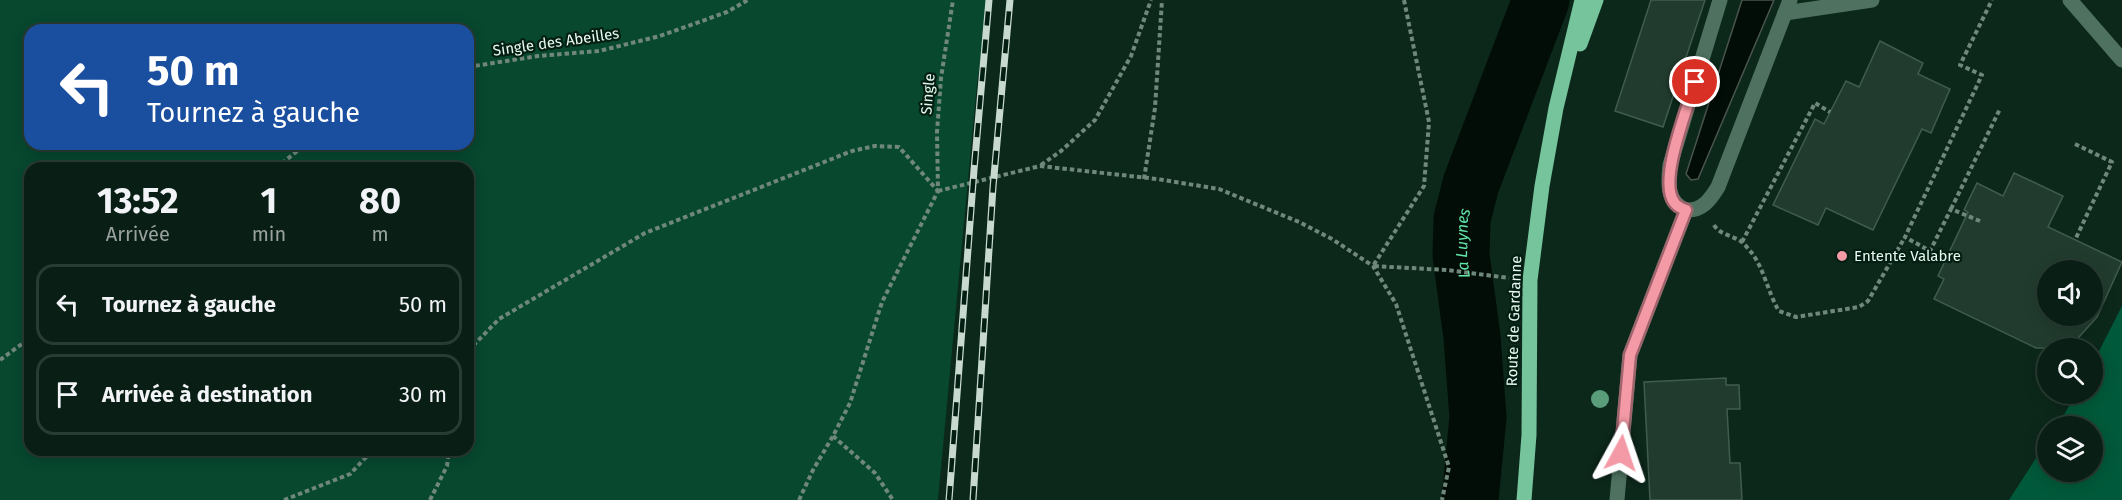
<!DOCTYPE html>
<html lang="fr">
<head>
<meta charset="utf-8">
<style>
	body { margin:0; font-family:"Fira Sans",sans-serif; background:#12271d; color:#f1f3f6; height:100vh; display:flex; flex-direction:column; font-size:22px; white-space:nowrap }
	* { box-sizing:border-box; margin:0 }
	p { font-size:20px; color:#99a2a0 }
	.icon { flex:none; width:33px; height:33px; fill:none; stroke:currentColor; stroke-width:2; stroke-linecap:round; stroke-linejoin:round }
	.map { position:relative; flex:1; overflow:hidden }
	.drawer { position:absolute; left:24px; top:162px; width:450px; height:294px; display:flex; flex-direction:column; background:#091e14; border-radius:18px; box-shadow:0 3px 15px #0003,0 0 0 2px #293c34 }
	.drawer>* { flex:none }
	.banner { position:absolute; left:24px; top:24px; width:450px; height:126px; border-radius:18px; box-shadow:0 3px 15px #0003,0 0 0 2px #293c34; background:#1a4fa0; color:#fff; overflow:hidden }
	.buttons { position:absolute; left:2037px; top:260px; display:grid; gap:12px }
	.buttons a { display:grid; place-items:center; width:66px; height:66px; border-radius:50%; background:#091e14; box-shadow:0 3px 15px #0003,0 0 0 2px #293c34; font-size:30px }
	.pin { position:absolute; display:grid; place-items:center; width:51px; height:51px; color:#fff; margin:-26px; border:3px solid #fff; border-radius:50%; box-shadow:0 2px 6px #0007 }
	.me { position:absolute; width:66px; margin:-33px; rotate:5deg; stroke-linejoin:round; filter:drop-shadow(0 0 4px #0008) }
	.turn { display:flex; align-items:center; gap:21px; height:126px; padding:0 24px; font-size:27px }
	.turn .icon { width:78px; height:78px; stroke-width:2.5 }
	.turn b { display:block; font-size:42px; line-height:51px }
	.eta { display:flex; justify-content:space-evenly; align-items:center; height:102px; text-align:center }
	.eta b { font-size:36px; font-weight:700; line-height:42px }
	ul { padding:0; list-style:none }
	li { display:flex; align-items:center; gap:18px; height:81px; margin:0 12px 9px; padding:0 12px; border:3px solid #293c34; border-radius:18px }
	li div { flex:1 }
	li b { display:block; font-size:22px }
	li em { font-style:normal }
	.map>svg:first-child { display:block }
	.green { fill:#07482f; fill-rule:evenodd }
	.forest { fill:#00593a }
	.water { fill:#030d07; stroke:#48544d; stroke-width:1.5 }
	.lines { fill:none; stroke-linecap:round; stroke-linejoin:round }
	.river { stroke:#030d07; stroke-width:57 }
	.building { fill:#213c2e; stroke:#3f5c4d; stroke-width:1.5; fill-rule:evenodd }
	.path { stroke:#70877c; stroke-width:4; stroke-dasharray:4.5 3; stroke-linecap:butt }
	.minor { stroke:#4e725f; stroke-width:15 }
	.major { stroke:#75c49c; stroke-width:15 }
	.rail-casing { stroke:#c8dad0; stroke-width:7 }
	.rail { stroke:#031e12; stroke-width:4.5; stroke-dasharray:14; stroke-linecap:butt }
	.tree { fill:#5a9d7b }
	.route-casing { stroke:#9f646c; stroke-width:15 }
	.route { stroke:#f49aa6; stroke-width:10 }
	.poi-dot { fill:#f49aa6; stroke:#031e12; stroke-width:2 }
	.labels { text-anchor:middle; dominant-baseline:central; stroke-width:4.5; stroke-linejoin:round; paint-order:stroke }
	.street-label { font-size:15px; fill:#e9f9f0; stroke:#031e12 }
	.poi-label { font-size:15px; fill:#e9f9f0; stroke:#031e12; text-anchor:start }
	.water-label { font-size:16px; font-style:italic; fill:#61e5a9; stroke:#031e12 }
</style>
</head>
<body>
<div class="map">
<svg width="2122" height="500" viewBox="0 0 2122 500">
	<rect width="100%" height="100%" fill="#0c281b"/>
	<path class="green" d="M0 0H989L977 84 938 500H0ZM30 30H468V144H30ZM30 168H468V450H30Z"/>
	<g class="forest">
		<path d="M2122 306V500H2009L2047 441 2048 471H2092V426H2057L2077 393H2092L2093 363Z"/>
		<path d="M1502 459 1498 500H1456Z"/>
	</g>
	<path class="water" d="M1742 0H1774L1698 179 1691 180 1686 174Z"/>
	<g class="lines">
		<path class="river" id="s1" d="M1470 500 1478 417 1472 337 1461 255 1462 219 1471 184 1541 0"/>
	</g>
	<g class="building">
		<path d="M1651 0H1705L1663 127 1615 111Z"/>
		<path d="M1880 41 1923 63 1918 74 1950 89 1931 133 1922 129 1873 230 1826 208 1818 225 1773 205 1815 119 1824 124 1846 81 1859 87Z"/>
		<path d="M2014 173 2063 196 2048 227 2122 262 2097 317 2069 348H2036L1934 299 1944 279 1938 276 1968 212 1964 210 1977 183 2003 196ZM2048 270H2092V315H2048Z"/>
		<path d="M1726 378V385H1739L1740 409H1727L1730 463H1740L1742 500H1650L1644 382Z"/>
	</g>
	<g class="lines">
		<g class="path">
			<path d="M1404 0 1429 122 1424 186 1373 266 1447 270 1509 278"/>
			<path d="M468 67 538 56 599 51 660 36 727 12 748 0"/>
			<path d="M2075 144 2112 162 2075 240"/>
			<path d="M1041 165 1061 151 1095 120 1131 56 1151 0"/>
			<path d="M276 168 306 144"/>
			<path d="M1144 179 1155 108 1162 0"/>
			<path d="M938 191 1040 166 1157 179 1219 189 1299 222 1332 239 1373 266 1396 304 1449 467 1442 500"/>
			<path d="M1951 209 2000 109"/>
			<path d="M1980 221 1951 209 1930 251 1905 237 1982 75 1960 65 1992 0"/>
			<path d="M1714 225C1720 235 1732 235 1742 242 1745 244 1748 249 1751 252 1764 268 1768 293 1779 311L1796 317 1859 307 1868 301 1905 237"/>
			<path d="M1742 242 1815 103 1830 112"/>
			<path d="M468 351 499 319 645 233 852 151 875 146 899 147 938 191"/>
			<path d="M0 360 30 338"/>
			<path d="M833 436 875 473 893 500"/>
			<path d="M284 500 350 474 373 450"/>
			<path d="M430 500 447 466 449 450"/>
			<path d="M799 500 813 470 833 436 850 403 882 302 938 191 937 132 941 78 953 0"/>
		</g>
		<g class="minor">
			<path d="M2070 0 2122 60"/>
			<path d="M1785 13 1872 0"/>
			<path d="M1686 210C1702 211 1710 200 1718 187L1790 0"/>
			<path d="M1617 500 1630 355 1686 210C1666 202 1668 182 1670 165L1720 0"/>
		</g>
		<g class="major">
			<path d="M1580 44 1596 0"/>
			<path d="M1524 500 1529 435 1530 280 1542 186 1556 108 1582 0"/>
		</g>
		<defs>
			<g id="rail">
				<path d="M949 500 974 170 989 0"/>
				<path d="M973 500 993 187 1010 0"/>
			</g>
		</defs>
		<use href="#rail" class="rail-casing"/>
		<use href="#rail" class="rail"/>
	</g>
	<circle class="tree" cx="1600" cy="399" r="9"/>
	<g class="lines">
		<defs>
			<path id="route" d="M1621 453 1630 355 1686 210C1681 208 1677 207 1674 202 1658 180 1688 108 1695 82"/>
		</defs>
		<use href="#route" class="route-casing"/>
		<use href="#route" class="route"/>
	</g>
	<circle class="poi-dot" cx="1842" cy="256" r="6"/>
	<g class="labels">
		<g class="street-label">
			<text transform="translate(556 42) rotate(-8)">Single des Abeilles</text>
			<text transform="translate(928 94) rotate(-85)">Single</text>
			<text transform="translate(1514 321) rotate(-88)">Route de Gardanne</text>
		</g>
		<g class="poi-label">
			<text x="1854" y="256">Entente Valabre</text>
		</g>
		<g class="water-label">
			<text stroke="none"><textPath href="#s1" startOffset="258">La Luynes</textPath></text>
		</g>
	</g>
</svg>
<div class="buttons">
<a><svg class="icon" aria-label="sound" viewBox="0 0 24 24"><path d="M4 9h4l5-4v14l-5-4H4zM17 9q2 3 0 6"/></svg></a>
<a><svg class="icon" aria-label="search" viewBox="0 0 24 24"><circle cx="10" cy="10" r="6"/><path d="M15 15l6 6"/></svg></a>
<a><svg class="icon" aria-label="layers" viewBox="0 0 24 24"><path d="M12 4l9 5-9 5-9-5zM3 14l9 5 9-5"/></svg></a>
</div>
<div class="pin" style="left:1695px;top:82px;background:#d93025"><svg class="icon" aria-label="arrive" viewBox="0 0 24 24"><path d="M6 21V4h12l-3 4 3 4H6"/></svg></div>
<svg class="me" style="left:1621px;top:453px" viewBox="-20 -20 40 40"><path d="M0-17L14 15 0 8-14 15z" fill="#f49aa6" stroke="#fff" stroke-width="4"/></svg>
<div class="banner">
<div class="turn"><svg class="icon" aria-label="left" viewBox="0 0 24 24"><path d="M17 20v-9H6M10 6l-5 5 5 5"/></svg><div><b>50 m</b>Tournez à gauche</div></div>
</div>
<section class="drawer">
<div class="eta">
<div><b>13:52</b><p>Arrivée</p></div>
<div><b>1</b><p>min</p></div>
<div><b>80</b><p>m</p></div>
</div>
<ul>
<li><svg class="icon" aria-label="left" viewBox="0 0 24 24"><path d="M17 20v-9H6M10 6l-5 5 5 5"/></svg><div><b>Tournez à gauche</b></div><em>50 m</em></li>
<li><svg class="icon" aria-label="arrive" viewBox="0 0 24 24"><path d="M6 21V4h12l-3 4 3 4H6"/></svg><div><b>Arrivée à destination</b></div><em>30 m</em></li>
</ul>
</section>
</div>
</body>
</html>
